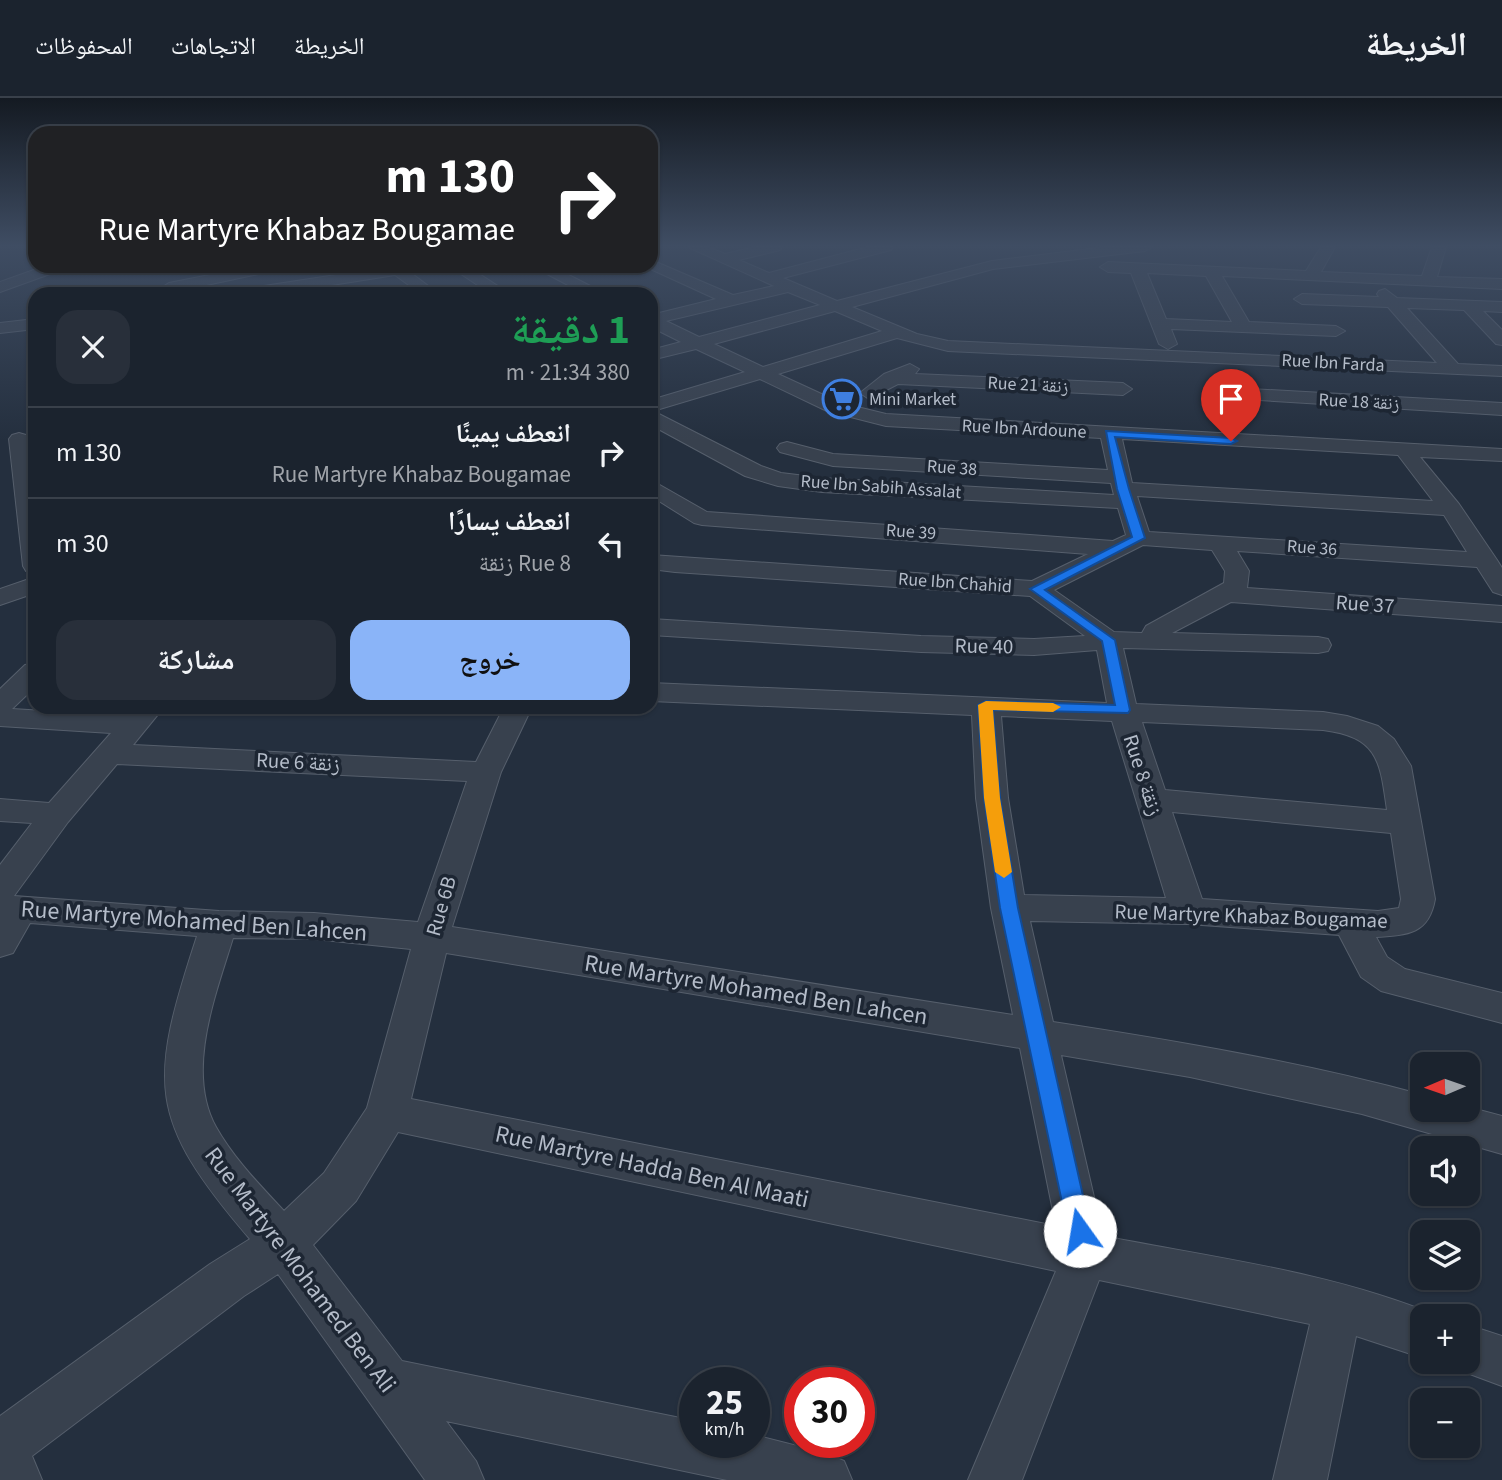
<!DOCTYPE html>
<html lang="ar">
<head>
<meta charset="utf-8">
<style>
	body { margin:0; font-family:"Source Sans 3","Noto Naskh Arabic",sans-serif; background:#282f3a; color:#f1f3f6; direction:rtl; height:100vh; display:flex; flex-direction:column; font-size:26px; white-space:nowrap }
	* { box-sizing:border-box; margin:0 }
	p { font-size:23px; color:#a0a4aa }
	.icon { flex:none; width:38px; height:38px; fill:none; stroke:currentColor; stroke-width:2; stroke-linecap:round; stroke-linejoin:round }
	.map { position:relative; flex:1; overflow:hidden; direction:ltr }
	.side { position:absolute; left:28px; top:189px; width:630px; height:427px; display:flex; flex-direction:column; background:#1b232e; border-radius:21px; box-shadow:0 2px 5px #0004,0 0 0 2px #39404a; direction:rtl }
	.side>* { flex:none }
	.top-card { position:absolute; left:28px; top:28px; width:630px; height:147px; border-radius:21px; box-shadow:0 2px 5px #0004,0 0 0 2px #39404a; direction:rtl; background:#202124; color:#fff; overflow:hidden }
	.needle { width:46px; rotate:268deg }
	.fabs { position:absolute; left:1410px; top:954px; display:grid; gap:14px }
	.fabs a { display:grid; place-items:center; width:70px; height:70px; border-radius:14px; background:#1b232e; box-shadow:0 2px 5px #0004,0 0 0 2px #39404a; font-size:35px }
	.speed { position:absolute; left:679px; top:1269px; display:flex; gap:14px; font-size:35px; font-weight:700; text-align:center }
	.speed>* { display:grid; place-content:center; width:91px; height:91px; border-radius:50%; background:#1b232e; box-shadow:0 2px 5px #0004,0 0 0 2px #39404a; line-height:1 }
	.speed small { font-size:18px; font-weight:400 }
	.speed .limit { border:10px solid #d22; background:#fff; color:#111 }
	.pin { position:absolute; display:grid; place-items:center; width:60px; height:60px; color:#fff; margin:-72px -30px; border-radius:50% 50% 50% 0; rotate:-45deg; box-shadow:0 0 7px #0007 }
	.pin .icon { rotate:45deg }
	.me { position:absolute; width:77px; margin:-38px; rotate:347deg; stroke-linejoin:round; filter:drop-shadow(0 0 5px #0008) }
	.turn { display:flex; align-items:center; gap:24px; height:147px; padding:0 28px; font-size:32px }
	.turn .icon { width:91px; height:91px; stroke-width:2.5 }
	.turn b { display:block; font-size:49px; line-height:60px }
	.round { display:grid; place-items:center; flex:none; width:74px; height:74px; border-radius:21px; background:#282f3a }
	.headline { display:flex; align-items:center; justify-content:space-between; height:119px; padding:0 28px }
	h1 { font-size:42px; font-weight:700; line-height:52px; color:#1e9e55 }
	.action { display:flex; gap:14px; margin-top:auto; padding:14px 28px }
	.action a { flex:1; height:80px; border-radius:21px; background:#8ab4f8; color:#111; font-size:28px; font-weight:700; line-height:80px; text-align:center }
	.action a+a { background:#282f3a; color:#f1f3f6 }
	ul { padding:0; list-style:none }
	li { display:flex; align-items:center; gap:21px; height:91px; padding:0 28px; border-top:2px solid #39404a }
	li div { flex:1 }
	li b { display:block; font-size:26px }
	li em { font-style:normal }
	header { display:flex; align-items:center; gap:42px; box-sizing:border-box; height:98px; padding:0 35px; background:#1b232e; border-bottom:2px solid #39404a }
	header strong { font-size:33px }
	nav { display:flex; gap:38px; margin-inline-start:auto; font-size:24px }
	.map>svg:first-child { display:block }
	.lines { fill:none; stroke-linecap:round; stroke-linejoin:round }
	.minor-casing { stroke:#565f6c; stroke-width:2 }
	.minor { fill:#38414e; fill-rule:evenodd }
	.route { fill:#1a73e8; stroke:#114b97; stroke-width:2 }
	.slow { fill:#f59e0b }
	.labels { text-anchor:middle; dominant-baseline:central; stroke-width:7; stroke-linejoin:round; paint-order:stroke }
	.far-street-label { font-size:18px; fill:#b4bcc9; stroke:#1d2633 }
	.far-poi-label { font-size:18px; fill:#b4bcc9; stroke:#1d2633; text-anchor:start }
	.street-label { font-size:21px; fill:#b4bcc9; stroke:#1d2633 }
	.near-street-label { font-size:24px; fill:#b4bcc9; stroke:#1d2633 }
</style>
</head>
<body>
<header>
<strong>الخريطة</strong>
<nav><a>الخريطة</a><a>الاتجاهات</a><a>المحفوظات</a></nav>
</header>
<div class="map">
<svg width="1502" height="1382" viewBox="0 0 1502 1382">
	<rect width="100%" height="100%" fill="#242f3e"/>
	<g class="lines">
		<defs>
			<g id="minor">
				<path d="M688 149H708L725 156 755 149H782L780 152 739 162 769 175 868 149H893L891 152 783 180 837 203 992 163 1106 149H1152L1145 153 993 171 852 209 917 236 948 243 1437 265 1388 209 1302 206 1294 201 1302 196 1379 199 1377 196 1379 193 1385 191 1397 200 1502 204V214L1483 213 1502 232V247L1496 246 1464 212 1407 210 1458 266 1502 268V278L948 253 897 240 778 276 841 305 886 316 1502 351V363L1420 359 1459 406 1497 462 1502 470V497L1493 494 1477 469 1237 453 1249 473 1247 490 1502 508V524L1231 504 1172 535 1318 539 1328 541 1331 547 1328 553 1318 555 1123 550 1136 606 1323 614 1347 618 1378 628 1394 641 1411 668 1435 801C1429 836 1408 837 1376 839L1387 859 1405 871 1502 895V925L1381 893 1361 879 1339 837 1188 826 1030 823 1053 924C1177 943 1301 964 1423 997V1012H1468V1009L1502 1018V1056L1362 1016 1190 979 1061 957 1103 1138C1215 1160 1332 1174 1438 1218H1423V1260L1356 1238 1327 1382H1273L1310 1226 1099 1182 1022 1382H968L1056 1173 398 1034 356 1103 313 1147 402 1263 695 1323V1344H754V1337L825 1355 844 1363 852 1382H727L446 1323 476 1363 484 1382H425L278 1176 244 1198 32 1358 42 1382H0V1318L210 1166 250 1141C146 1020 149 985 197 838L30 825 13 855 0 859V767L32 725 0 723V701L49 705 111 635 0 628V591L25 567 35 565V589L12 611 126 618 134 609H164L133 647 476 664 504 609H532L501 674 452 829 1013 917 991 810 976 700 972 617 651 603V585L1107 605 1097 552 1034 557 921 554 651 537V521L921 538 1034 541 1085 538 1030 498 675 474 651 471V457L1032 483 1088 456 702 427 694 425 651 398V382L707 414 1113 443 1126 437 1118 410 822 394 778 388 745 378 651 327V302L745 274 696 251 651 262V252L681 244 651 229V217L716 201 644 168H651V163L656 164 733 197 774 188ZM788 194 820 207 699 239 666 223ZM835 213 882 233 763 269 714 246ZM760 281 827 313 886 328 1101 340 1108 372 833 356 787 344 780 346 777 350 780 354 833 368 1111 385 1114 397 822 380 781 375 761 368 653 313ZM1122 341 1398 357 1433 403 1132 385ZM1137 398 1444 417 1467 454 1149 434ZM1143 447 1212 452 1225 473 1224 485 1146 528 1142 535 1114 534 1054 492ZM1001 618 1112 623 1166 800 1024 797 1008 700ZM1142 624 1323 632C1379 639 1380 664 1387 712L1165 692ZM117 666 467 683 418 824 314 815 219 813 14 798 68 724ZM1172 714 1391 735 1401 801 1399 810 1378 813 1202 801ZM233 840 314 841 411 851 367 1010 324 1075 284 1113C260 1087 234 1061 216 1029 185 973 216 896 233 840ZM446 855 1020 950 1056 1128 411 1001Z"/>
				<path d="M1321 149H1335L1321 174 1422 178 1432 149H1446L1437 179 1502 181V191L1222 178 1249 224 1336 228 1345 233 1336 238 1171 231 1177 246 1168 251 1159 246 1131 175 1108 174 1100 169 1108 164 1306 173ZM1147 175 1206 178 1232 224 1166 221Z"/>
				<path d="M45 168 64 169 61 172 0 194V184Z"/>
				<path d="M255 168H284L277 172 169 195 161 190 169 185Z"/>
				<path d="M395 168H434L432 171 411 175 439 196H421L395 177 275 196H236L244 191Z"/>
				<path d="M449 168H467L510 196H491Z"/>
				<path d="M532 168H551L606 196H585Z"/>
				<path d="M35 221V231L0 235V225Z"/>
				<path d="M910 266 919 271 915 276 1123 285 1132 291 1123 297 898 286 869 301 860 295 884 276Z"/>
				<path d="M1216 289 1502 305V317L1209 299 1207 295 1209 291Z"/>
				<path d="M19 335 26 337 29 341 35 382V475L26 473 23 468 9 341 12 337Z"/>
				<path d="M35 479V495L0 507V491Z"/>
				<path d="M1468 1227 1502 1238V1288L1451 1269 1448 1264H1468Z"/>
			</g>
		</defs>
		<use href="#minor" class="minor-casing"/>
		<use href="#minor" class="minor"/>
	</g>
	<linearGradient id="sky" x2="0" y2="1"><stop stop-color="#141a22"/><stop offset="0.43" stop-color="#3f4d63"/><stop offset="1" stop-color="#3f4d63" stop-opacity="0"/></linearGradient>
	<rect width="1502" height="343" fill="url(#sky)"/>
	<path class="route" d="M1106 333 1231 340 1237 343 1231 346 1115 339 1129 391 1145 440 1045 492 1115 542 1130 612 1128 615 993 612 1000 700 1018 810 1091 1133 1088 1141 1080 1144 1072 1141 1068 1133 1000 810 984 700 978 607 986 603 1115 607 1102 543 1030 491 1132 439 1117 391Z"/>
	<path class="slow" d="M986 603 1053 605 1061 609 1053 614 993 612 1000 700 1012 774 1004 780 995 774 984 700 978 607Z"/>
	<defs>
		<symbol id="supermarket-ring" viewBox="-11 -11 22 22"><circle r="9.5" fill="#1d2633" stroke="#3f7fe0" stroke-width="1.5"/><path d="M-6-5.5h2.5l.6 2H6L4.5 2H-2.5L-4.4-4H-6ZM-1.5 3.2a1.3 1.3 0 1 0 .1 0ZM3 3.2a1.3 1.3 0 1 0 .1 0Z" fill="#3f7fe0"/></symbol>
	</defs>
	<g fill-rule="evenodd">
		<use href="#supermarket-ring" x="820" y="279" width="44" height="44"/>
	</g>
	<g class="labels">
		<g class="far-street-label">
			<text transform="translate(1333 265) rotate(3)">Rue Ibn Farda</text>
			<text transform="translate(1028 287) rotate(3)">Rue 21 زنقة</text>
			<text transform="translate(1359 304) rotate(3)">Rue 18 زنقة</text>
			<text transform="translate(1024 331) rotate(3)">Rue Ibn Ardoune</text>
			<text transform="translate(952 370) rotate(4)">Rue 38</text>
			<text transform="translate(881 389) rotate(4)">Rue Ibn Sabih Assalat</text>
			<text transform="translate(911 434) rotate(4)">Rue 39</text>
			<text transform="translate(1312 450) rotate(4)">Rue 36</text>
			<text transform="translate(955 485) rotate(4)">Rue Ibn Chahid</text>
		</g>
		<g class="far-poi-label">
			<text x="869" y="301">Mini Market</text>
		</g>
		<g class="street-label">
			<text transform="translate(1365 506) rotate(4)">Rue 37</text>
			<text transform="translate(984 548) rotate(1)">Rue 40</text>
			<text transform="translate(298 664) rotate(3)">Rue 6 زنقة</text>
			<text transform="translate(1143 677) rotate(72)">Rue 8 زنقة</text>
			<text transform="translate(441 808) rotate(-74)">Rue 6B</text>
			<text transform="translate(1251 818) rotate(2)">Rue Martyre Khabaz Bougamae</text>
		</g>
		<g class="near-street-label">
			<text transform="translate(194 823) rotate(4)">Rue Martyre Mohamed Ben Lahcen</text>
			<text transform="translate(756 892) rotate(9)">Rue Martyre Mohamed Ben Lahcen</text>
			<text transform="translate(652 1069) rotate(12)">Rue Martyre Hadda Ben Al Maati</text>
			<text transform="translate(300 1172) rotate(53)">Rue Martyre Mohamed Ben Ali</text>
		</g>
	</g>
</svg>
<div class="fabs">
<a><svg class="needle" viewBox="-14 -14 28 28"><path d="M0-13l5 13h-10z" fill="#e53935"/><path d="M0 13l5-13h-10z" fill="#a0a4aa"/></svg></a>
<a><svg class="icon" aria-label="sound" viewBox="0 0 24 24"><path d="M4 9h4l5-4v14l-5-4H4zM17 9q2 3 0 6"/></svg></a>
<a><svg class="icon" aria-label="layers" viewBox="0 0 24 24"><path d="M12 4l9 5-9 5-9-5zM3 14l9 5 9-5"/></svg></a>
<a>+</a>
<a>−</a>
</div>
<div class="speed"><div>25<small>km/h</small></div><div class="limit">30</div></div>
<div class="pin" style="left:1231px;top:343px;background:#d93025"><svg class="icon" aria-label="arrive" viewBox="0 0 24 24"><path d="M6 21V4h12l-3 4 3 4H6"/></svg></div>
<svg class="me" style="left:1080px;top:1133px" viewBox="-20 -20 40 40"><circle r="19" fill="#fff"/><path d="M0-13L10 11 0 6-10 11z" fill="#1a73e8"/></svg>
<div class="top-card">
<div class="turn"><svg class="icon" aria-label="right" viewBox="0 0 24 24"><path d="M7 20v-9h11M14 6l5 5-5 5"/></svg><div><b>130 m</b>Rue Martyre Khabaz Bougamae</div></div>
</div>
<section class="side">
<div class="headline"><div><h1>1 دقيقة</h1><p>380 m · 21:34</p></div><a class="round"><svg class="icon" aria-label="close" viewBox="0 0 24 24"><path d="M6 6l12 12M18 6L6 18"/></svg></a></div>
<ul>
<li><svg class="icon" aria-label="right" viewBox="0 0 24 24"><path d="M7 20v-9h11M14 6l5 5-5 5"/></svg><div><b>انعطف يمينًا</b><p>Rue Martyre Khabaz Bougamae</p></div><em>130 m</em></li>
<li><svg class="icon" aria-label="left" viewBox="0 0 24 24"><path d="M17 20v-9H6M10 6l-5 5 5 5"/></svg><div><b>انعطف يسارًا</b><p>Rue 8 زنقة</p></div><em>30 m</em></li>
</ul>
<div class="action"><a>خروج</a><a>مشاركة</a></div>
</section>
</div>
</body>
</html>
